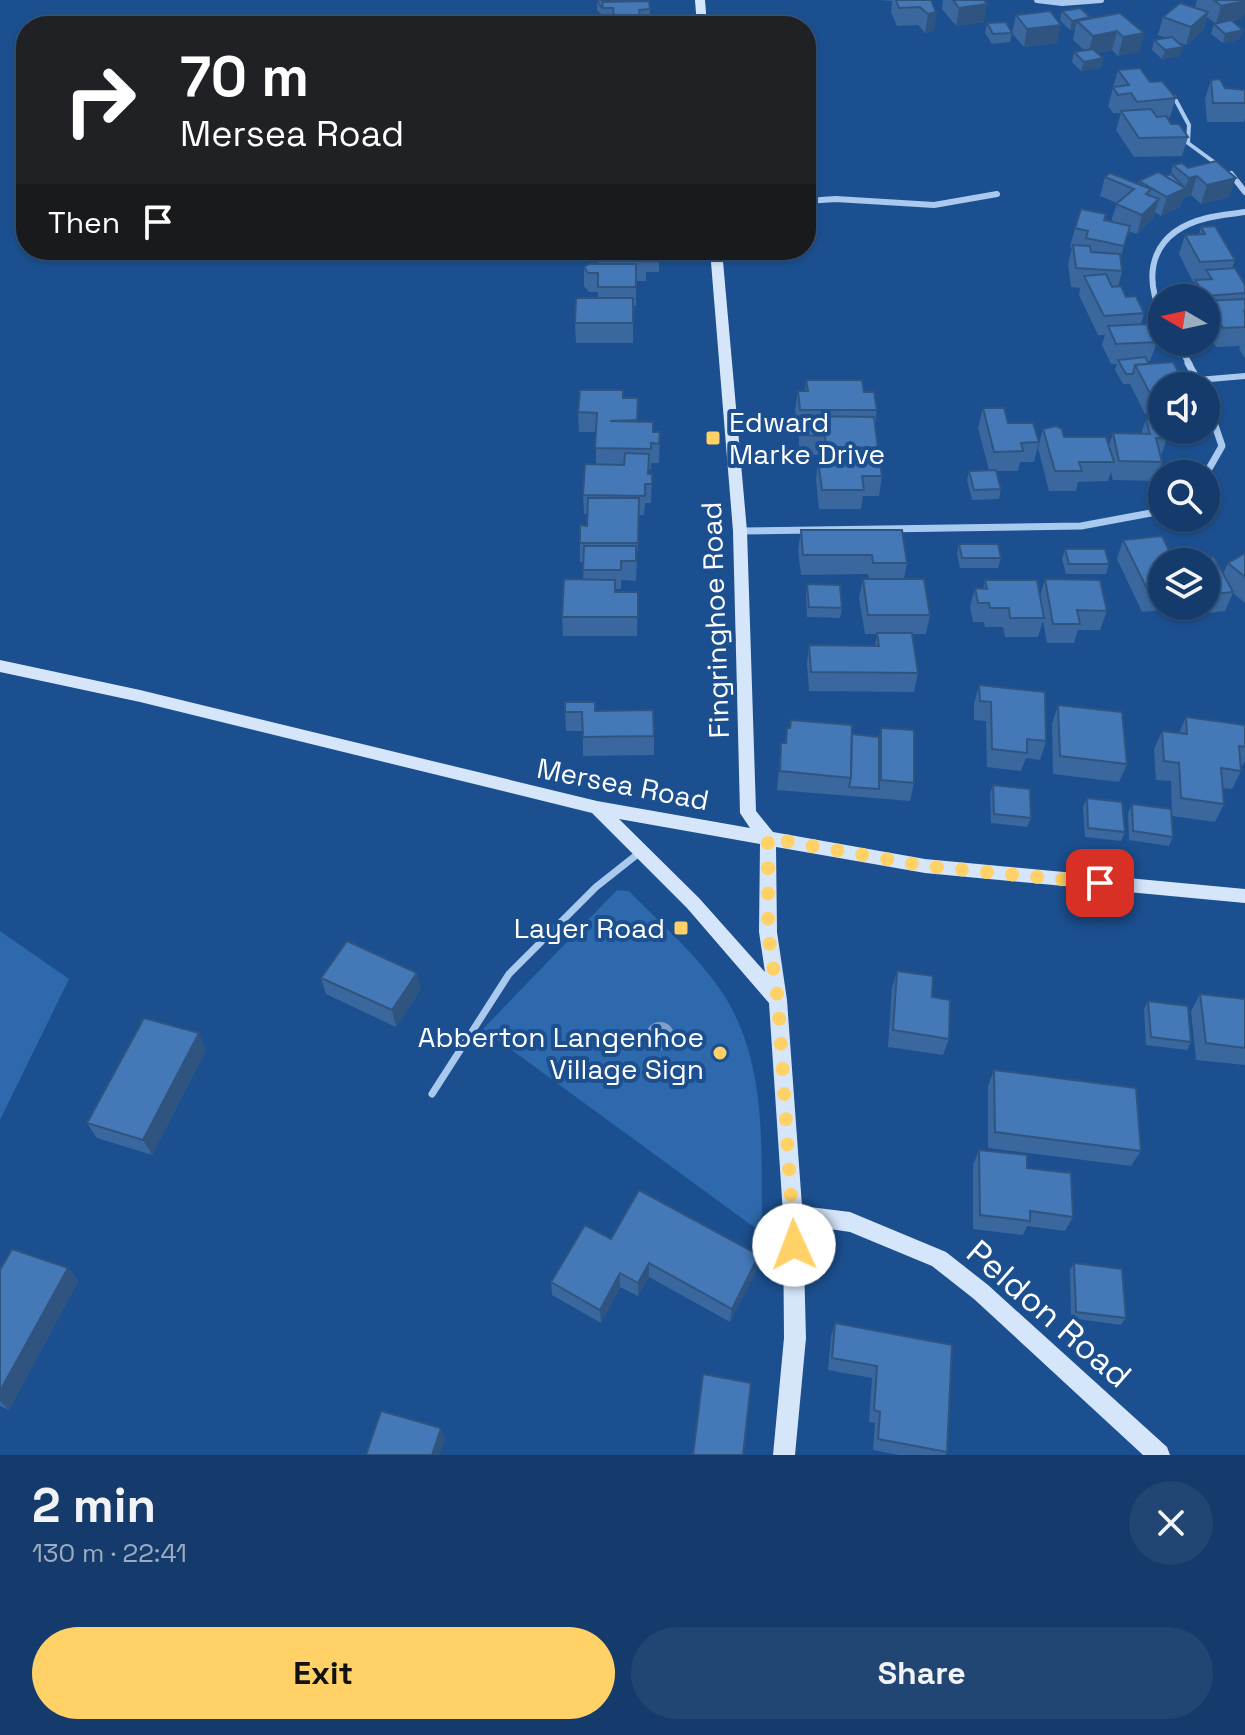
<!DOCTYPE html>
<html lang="en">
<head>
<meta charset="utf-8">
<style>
	body { margin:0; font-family:"Space Grotesk",sans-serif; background:#214673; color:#f1f3f6; height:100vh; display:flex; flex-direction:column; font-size:30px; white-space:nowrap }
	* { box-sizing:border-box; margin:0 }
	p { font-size:26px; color:#9dadc1 }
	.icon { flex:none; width:44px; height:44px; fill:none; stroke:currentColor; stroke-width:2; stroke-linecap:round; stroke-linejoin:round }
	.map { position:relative; height:1455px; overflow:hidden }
	.side { display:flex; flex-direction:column; background:#143b6b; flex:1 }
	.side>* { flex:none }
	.guide { position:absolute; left:16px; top:16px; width:800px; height:244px; border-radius:32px; box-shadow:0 2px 6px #0004,0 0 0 2px #33557e; background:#202124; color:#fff; overflow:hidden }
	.needle { width:52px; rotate:279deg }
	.buttons { position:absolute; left:1148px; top:284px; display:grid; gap:16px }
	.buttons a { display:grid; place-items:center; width:72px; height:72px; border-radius:50%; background:#143b6b; box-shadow:0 2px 6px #0004,0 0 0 2px #33557e; font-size:40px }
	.pin { position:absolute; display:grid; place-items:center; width:68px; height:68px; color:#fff; margin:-34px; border-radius:16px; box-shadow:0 4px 12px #0006 }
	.me { position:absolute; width:88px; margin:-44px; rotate:358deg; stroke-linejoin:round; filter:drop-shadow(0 0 6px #0008) }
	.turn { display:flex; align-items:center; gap:28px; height:168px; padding:0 32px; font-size:36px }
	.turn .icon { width:104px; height:104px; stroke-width:2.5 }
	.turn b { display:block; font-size:56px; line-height:68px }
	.then { display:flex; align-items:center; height:76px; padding:0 32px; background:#0003; gap:16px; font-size:30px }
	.round { display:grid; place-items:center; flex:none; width:84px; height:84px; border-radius:42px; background:#214673 }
	.overview { display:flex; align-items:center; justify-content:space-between; height:136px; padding:0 32px }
	h1 { font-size:48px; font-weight:700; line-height:60px }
	.action { display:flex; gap:16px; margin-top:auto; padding:16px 32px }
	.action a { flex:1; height:92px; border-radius:48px; background:#ffd166; color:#111; font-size:32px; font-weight:700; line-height:92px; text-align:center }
	.action a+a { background:#214673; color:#f1f3f6 }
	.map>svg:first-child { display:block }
	.green { fill:#2e69ad }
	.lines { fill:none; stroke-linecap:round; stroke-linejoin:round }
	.lane-far2 { stroke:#a9c9ee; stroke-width:4 }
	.lane-far1 { stroke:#a9c9ee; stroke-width:6 }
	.lane { stroke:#a9c9ee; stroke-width:7 }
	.street-far1 { stroke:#a9c9ee; stroke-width:6 }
	.street { stroke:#a9c9ee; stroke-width:7 }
	.secondary { fill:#d6e6fa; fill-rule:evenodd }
	.tree { fill:#7ea0ca }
	.wall { fill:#3a679d; fill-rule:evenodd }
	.shaded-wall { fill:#305480 }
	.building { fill:#4478b7; stroke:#305480; stroke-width:2 }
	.route { stroke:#ffd166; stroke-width:14; stroke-dasharray:0 25.2 }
	.poi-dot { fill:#ffd166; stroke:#1b4f8f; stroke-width:3 }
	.labels { text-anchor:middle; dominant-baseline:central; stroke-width:8; stroke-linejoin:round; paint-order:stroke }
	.poi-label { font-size:28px; fill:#fff; stroke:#1b4f8f; text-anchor:end }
	.street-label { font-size:28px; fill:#fff; stroke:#1b4f8f }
	.near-street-label { font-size:34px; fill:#fff; stroke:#1b4f8f }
</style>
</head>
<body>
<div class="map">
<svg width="1245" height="1455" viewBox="0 0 1245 1455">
	<rect width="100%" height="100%" fill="#1b4f8f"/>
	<g class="green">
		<path d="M617 890 629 891C662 925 703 960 727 1000 768 1069 761 1156 762 1233L483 1029Z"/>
		<path d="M0 931 69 979 0 1120Z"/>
	</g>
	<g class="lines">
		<path class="lane-far2" d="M1174 97 1189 125 1188 143 1218 165"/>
		<path class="lane-far1" d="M1198 380 1245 376"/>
		<path class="lane" d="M432 1094 509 974 596 887 639 853"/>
		<g class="street-far1">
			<path d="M1037 0 1062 3 1101 0"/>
			<path d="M1231 174 1245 192"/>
			<path d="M806 201 836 199 934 205 997 194"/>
			<path d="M1162 316C1141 270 1154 231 1207 218 1219 215 1232 214 1245 212"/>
			<path d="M1177 342 1190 365"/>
		</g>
		<g class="street">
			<path d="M1188 363 1201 386"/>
			<path d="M1206 399 1222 446 1206 474"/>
			<path d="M740 531 1081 526 1151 513 1162 506"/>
		</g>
		<g class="secondary">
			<path d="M695 0H705L707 26H697Z"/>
			<path d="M710 250H722L747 531 756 811 773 832 925 859 1245 889V903L925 873 776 847 777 932 787 1000 802 1206 850 1212 946 1252 988 1285 1167 1447 1170 1455H1143L974 1299 932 1266 850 1232 803 1225 806 1338 795 1455H773L784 1338 783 1214 769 1003 687 908 592 813 140 702 0 672V660L140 690 597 801 750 828 740 813 733 531ZM619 819 760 844 759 932 765 972 699 898Z"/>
		</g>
	</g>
	<circle class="tree" cx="660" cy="1036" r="14"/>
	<g class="wall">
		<path d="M597 0H643L650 9 649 26H603V16L597 10Z"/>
		<path d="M878 0H931L936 12 934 30 925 33 918 25 897 26 891 12 892 1Z"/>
		<path d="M943 0H984V22L956 26 942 9Z"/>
		<path d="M1197 0H1245L1243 18 1232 21 1240 39 1223 43 1211 34 1214 24H1216L1207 17 1203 31 1186 45 1178 42 1180 56 1162 59 1152 50 1154 40 1166 38 1158 35 1163 17 1197 9 1195 7Z"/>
		<path d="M1062 11 1144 33 1139 52 1118 56 1112 50 1097 53 1103 58 1101 68 1081 71 1072 62 1074 52 1084 50 1073 40 1075 29 1070 30 1060 20Z"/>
		<path d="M1016 15 1057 43 1024 47 1012 33Z"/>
		<path d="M987 23 1012 33 1010 42 992 44 985 33Z"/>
		<path d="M1118 70 1150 82 1176 98 1170 117 1167 118 1171 124 1188 137 1182 156 1134 157 1116 130 1121 113H1113L1108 106Z"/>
		<path d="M1211 80 1225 88 1245 90V118L1244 122H1207L1205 99Z"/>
		<path d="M1173 165 1188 168 1229 197 1201 204 1191 195 1183 198 1180 207 1161 216 1155 212 1153 218 1137 234 1128 231 1121 257 1122 271 1118 287 1126 297 1144 313 1141 324 1157 342 1150 361 1147 362 1162 386V413L1145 414 1130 384H1123L1115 370 1117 364H1111L1102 345 1105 335H1098L1079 295 1080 288 1071 287 1068 264 1072 248 1070 247 1075 228 1104 220 1111 222 1117 203 1100 196 1105 177 1138 184 1139 181 1171 174Z"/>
		<path d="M1201 227 1235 260 1232 268 1245 285V358L1239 349 1240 346 1216 347 1210 336 1206 337V298H1189L1195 282H1193L1179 254 1185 235 1199 234Z"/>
		<path d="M598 250H659V272H646V281H636V306H633V343H576L575 323 598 298V292H589L584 286V267L598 264Z"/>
		<path d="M806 380 864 392 877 410 875 424 877 451 882 476 879 496H863L861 509H819L816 480 818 461H823V455H799V430H797L795 410 798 391H805Z"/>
		<path d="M623 398H638L637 421 653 432H660L659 463H651V469H649V474H652L651 503H645L644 515H639L636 581 621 580V589H615V592H638L637 636H563L562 617 583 579 584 562H580V543L587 526V514H584L583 495 596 464V432H579L578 412Z"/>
		<path d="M983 408 1039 442 1034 462H1020L1018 471H996L1001 489 999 499 972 500 967 480 969 471 989 470 978 428Z"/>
		<path d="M1146 419 1167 438 1161 456 1162 462 1156 481 1113 480 1111 472 1108 481 1078 482 1076 491H1049L1038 448 1043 429 1064 437 1109 445 1113 433 1141 434Z"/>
		<path d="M801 530 907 563 904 579 930 615 926 634H913L918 673 914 692 809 691 807 664 809 645 875 646 877 634H865L859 598 863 579H869L868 574 801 575 798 550Z"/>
		<path d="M1162 536 1174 561 1214 557 1223 574 1228 563 1245 553V603L1233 593 1225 611 1198 614 1194 607 1142 612 1117 559 1123 540ZM1162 562H1206V606H1162Z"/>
		<path d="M959 544 1001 558 998 568H960L957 553Z"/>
		<path d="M1065 549 1109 564 1106 574H1066L1062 559Z"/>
		<path d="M1045 579 1107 611 1100 630H1078L1074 643H1047L1043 621 1038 637H1005L1003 627H985L984 622H973L970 607 975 588 983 589 985 580 1040 596Z"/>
		<path d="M807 584 842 608 840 618 807 617 806 594Z"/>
		<path d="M979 685 1046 741 1040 760 1026 758 1021 771 987 767 986 721 974 720V704Z"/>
		<path d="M1058 705 1127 764 1119 782 1053 774 1052 724Z"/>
		<path d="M596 711 654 736V755L583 756V731H566L565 712Z"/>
		<path d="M1186 717 1245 725V761L1242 766H1240L1241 771 1232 789 1223 788 1224 804 1215 822 1172 816 1171 781 1156 780 1154 749 1162 731 1179 733Z"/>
		<path d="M787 728 879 737 881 728 914 783 910 801 777 790 781 743H785Z"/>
		<path d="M993 785 1031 818 1027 827 991 823 990 794Z"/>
		<path d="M1087 798 1125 832 1121 841 1085 837 1083 808Z"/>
		<path d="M1132 804 1173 837 1169 846 1129 840 1128 813Z"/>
		<path d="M897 971 932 997 949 1039 943 1055 888 1047 892 988Z"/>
		<path d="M321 978 421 989 396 1027 326 994Z"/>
		<path d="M1200 994 1245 999V1065L1196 1060 1191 1011Z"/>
		<path d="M1148 1001 1191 1042 1187 1050 1146 1045 1144 1009Z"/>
		<path d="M206 1050 152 1155 97 1138 87 1123Z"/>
		<path d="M994 1070 1141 1151 1131 1166 988 1148V1086Z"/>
		<path d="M979 1150 1027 1168 1073 1217 1065 1231 1027 1226 1023 1235 973 1229V1165Z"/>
		<path d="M611 1239 759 1255 757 1269 730 1322 649 1277 638 1296 620 1287 601 1323 552 1295 551 1282Z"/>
		<path d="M1074 1263 1126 1318 1121 1325 1071 1318 1070 1270Z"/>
		<path d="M68 1268 78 1281 9 1410 0 1406V1270Z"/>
		<path d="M835 1323 952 1345 947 1452 945 1455H899L873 1450 875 1423 869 1422 872 1378 828 1370 831 1336Z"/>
	</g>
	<g class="shaded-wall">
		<path d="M616 0H643V1L616 5Z"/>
		<path d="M1245 1V13L1243 18 1216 24 1221 6Z"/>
		<path d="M987 4 984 22 956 26 959 8Z"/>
		<path d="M936 12 934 30 925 33 928 14Z"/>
		<path d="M1208 12 1203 31 1186 45 1191 27Z"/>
		<path d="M1090 17 1084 28 1077 21 1075 29 1070 30 1072 21Z"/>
		<path d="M1061 25 1057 43 1024 47 1027 29Z"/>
		<path d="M1243 30 1240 39 1223 43 1225 34Z"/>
		<path d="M1117 31 1112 50 1088 54 1093 36Z"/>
		<path d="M1144 33 1139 52 1118 56 1123 37Z"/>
		<path d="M1183 47 1180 56 1162 59 1165 50Z"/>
		<path d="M1103 58 1101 68 1081 71 1084 62Z"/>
		<path d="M1197 176 1191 195 1183 198 1180 207 1161 216 1167 197 1185 188 1189 178Z"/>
		<path d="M1236 178 1229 197 1201 204 1207 185Z"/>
		<path d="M1159 199 1153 218 1137 234 1142 215Z"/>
		<path d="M417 973 421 989 396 1027 392 1010Z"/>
		<path d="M199 1033 206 1050 152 1155 143 1140Z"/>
		<path d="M759 1255 757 1269 730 1322 732 1309Z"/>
		<path d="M649 1263V1277L638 1296V1283Z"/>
		<path d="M68 1268 78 1281 9 1410 0 1401V1391Z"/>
		<path d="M620 1273V1287L601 1323 600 1310Z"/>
		<path d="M441 1428 445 1440 440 1455H432Z"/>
	</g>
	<g class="building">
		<path d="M597 0H614L615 2H602L603 7H601Z"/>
		<path d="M896 0H931L936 12 928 14 920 7 899 8Z"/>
		<path d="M953 0H984L987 4 959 8Z"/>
		<path d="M1214 0H1245V1L1221 6Z"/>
		<path d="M649 1 650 9 639 10 640 17 614 18 613 8H603L602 2Z"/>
		<path d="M1180 3 1208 12 1191 27 1163 17Z"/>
		<path d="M1080 8 1090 17 1072 21 1062 11Z"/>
		<path d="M1050 11 1061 25 1027 29 1016 15Z"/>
		<path d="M1120 13 1144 33 1123 37 1117 31 1093 36 1077 21Z"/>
		<path d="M1231 20 1243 30 1225 34 1214 24Z"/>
		<path d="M1006 22 1012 33 993 34 987 23Z"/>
		<path d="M1172 37 1183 47 1165 50 1154 40Z"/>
		<path d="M1093 49 1103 58 1084 62 1074 52Z"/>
		<path d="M1140 68 1150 82 1162 81 1176 98 1137 102 1131 93 1118 95 1113 87 1129 85 1118 70Z"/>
		<path d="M1220 79 1225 88 1245 90V103H1213L1211 80Z"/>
		<path d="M1151 109 1157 117 1166 116 1171 124H1179L1188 137 1139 138 1121 111Z"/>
		<path d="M1216 161 1236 178 1207 185 1197 176 1189 178 1173 165 1182 163 1188 168Z"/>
		<path d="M1158 172 1186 188 1167 197 1139 181Z"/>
		<path d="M1110 173 1151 189 1146 194 1159 199 1142 215 1116 204 1134 189 1105 177Z"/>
		<path d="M1171 174 1185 188 1165 176Z"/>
		<path d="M1081 209 1106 214 1104 220 1130 226 1124 246 1086 238 1088 231 1075 228Z"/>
		<path d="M1215 226 1235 260 1200 262 1185 235 1205 234 1201 227Z"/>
		<path d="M1073 245 1090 246 1091 252 1120 254 1122 271 1076 268Z"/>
		<path d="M598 250H659V252H646V261H622V253H598Z"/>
		<path d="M589 264H636V287H598V273H588L584 267Z"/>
		<path d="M1235 268 1245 285V293L1205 296 1195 280 1212 279 1206 270Z"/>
		<path d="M1106 274 1112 287 1121 286 1126 297 1136 296 1144 313 1104 316 1084 276Z"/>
		<path d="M576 298H633V323H575Z"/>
		<path d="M1245 299V311H1244L1245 314V327L1223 328 1217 317 1206 318V301Z"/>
		<path d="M1147 324 1157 342 1116 344 1108 326Z"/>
		<path d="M1145 357 1149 364 1135 365 1133 374H1126L1118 360Z"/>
		<path d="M1173 362 1186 386H1162V394L1151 395 1135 365Z"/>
		<path d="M806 380H862L864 392H874L877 410H800L798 391H808Z"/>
		<path d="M580 390H623V398H638L637 420 610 421 653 422V432H660L659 444 651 443V449L595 448 597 413 578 412Z"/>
		<path d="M983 408H1004L1008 423H1033L1039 442 1021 443 1023 451 994 452Z"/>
		<path d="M800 416 874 417 878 448 826 447 825 436 802 435Z"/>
		<path d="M1146 419H1162V430H1165L1167 438H1156L1162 462 1119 461 1113 433 1150 434Z"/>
		<path d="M1056 426 1062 429 1064 437H1106L1114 462H1079L1082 471H1055L1043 429Z"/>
		<path d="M848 451H878L882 476H862L864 490H822L818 461H849Z"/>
		<path d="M625 453 649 454 648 474H652V484H645V496L583 495 585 464 624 465Z"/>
		<path d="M996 470 1001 489 974 490 969 471Z"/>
		<path d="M588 498H639L638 543H580V525L587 526Z"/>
		<path d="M801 530H902L907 563H873L872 555H803Z"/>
		<path d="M1162 536 1174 561 1214 557 1233 592 1206 595V562H1162V592L1149 593 1123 540Z"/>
		<path d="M959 544H998L1001 558H962Z"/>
		<path d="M584 546H636V561H621V570H583Z"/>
		<path d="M1065 549H1105L1109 564H1069Z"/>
		<path d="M1245 553V577L1228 563Z"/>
		<path d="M564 579 615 580V592H638V617H562Z"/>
		<path d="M863 579H924L930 615H868Z"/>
		<path d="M1045 579 1100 580 1107 611 1077 610 1080 624H1053Z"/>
		<path d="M985 580H1037L1044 618H1010L1009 608H990L989 603H978L975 588 987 589Z"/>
		<path d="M807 584 840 585 842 608 809 607Z"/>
		<path d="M877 633H912L918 673 811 672 809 645 879 646Z"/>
		<path d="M979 685 1045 692 1046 741 1027 739V753L992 749 991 702 980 701Z"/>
		<path d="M565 702H595V711L653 710 654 736 583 737 582 712H565Z"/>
		<path d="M1058 705 1122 712 1127 764 1060 756Z"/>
		<path d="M1186 717 1245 725V747L1239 746 1241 771 1221 768 1224 804 1181 798 1179 763 1164 761 1162 731 1187 734Z"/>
		<path d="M791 720 852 725 851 778 780 771 781 743H786L787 728H790Z"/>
		<path d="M881 728 914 730V783L881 780Z"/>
		<path d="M852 734 879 737V789L849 787 851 778Z"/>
		<path d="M993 785 1030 789 1031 818 994 814Z"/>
		<path d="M1087 798 1122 802 1125 832 1088 828Z"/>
		<path d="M1132 804 1171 809 1173 837 1133 831Z"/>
		<path d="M347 941 417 973 392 1010 321 978Z"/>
		<path d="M897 971 933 976 932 997 950 1000 949 1039 893 1030Z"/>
		<path d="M1200 994 1245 999V1048L1206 1043Z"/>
		<path d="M1148 1001 1188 1006 1191 1042 1151 1037Z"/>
		<path d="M144 1018 199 1033 143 1140 87 1123Z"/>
		<path d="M994 1070 1136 1088 1141 1151 995 1132Z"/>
		<path d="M979 1150 1027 1155V1168L1071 1173 1073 1217 1030 1211V1221L980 1215Z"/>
		<path d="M639 1190 759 1255 732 1309 649 1263 638 1283 620 1273 600 1310 551 1282 585 1225 611 1239Z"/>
		<path d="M12 1249 68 1268 0 1391V1270Z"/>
		<path d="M1074 1263 1122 1269 1126 1318 1076 1312Z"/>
		<path d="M835 1323 952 1345 947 1452 878 1439 880 1412 874 1410 877 1366 832 1358Z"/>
		<path d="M703 1374 751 1383 743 1455H693Z"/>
		<path d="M381 1411 441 1428 432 1455H366Z"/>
	</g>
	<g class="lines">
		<path class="route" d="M794 1245 778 1000 768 932V838L925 866 1100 883"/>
	</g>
	<g class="poi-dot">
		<rect x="705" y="430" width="16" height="16" rx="4"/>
		<rect x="673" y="920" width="16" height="16" rx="4"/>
		<circle cx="720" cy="1053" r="8"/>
	</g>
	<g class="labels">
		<g class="poi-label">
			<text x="729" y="422" text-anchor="start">Edward<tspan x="729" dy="32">Marke Drive</tspan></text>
			<text x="665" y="928">Layer Road</text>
			<text x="704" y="1037">Abberton Langenhoe<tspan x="704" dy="32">Village Sign</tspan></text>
		</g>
		<g class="street-label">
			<text transform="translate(715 620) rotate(-92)">Fingringhoe Road</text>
			<text transform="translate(623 784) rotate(11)">Mersea Road</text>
		</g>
		<g class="near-street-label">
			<text transform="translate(1049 1314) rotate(41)">Peldon Road</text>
		</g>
	</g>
</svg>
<div class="buttons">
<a><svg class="needle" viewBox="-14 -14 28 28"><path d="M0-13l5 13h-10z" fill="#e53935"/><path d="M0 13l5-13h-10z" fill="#9dadc1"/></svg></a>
<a><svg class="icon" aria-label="sound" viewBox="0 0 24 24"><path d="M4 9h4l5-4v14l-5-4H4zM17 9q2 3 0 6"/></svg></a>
<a><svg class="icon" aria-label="search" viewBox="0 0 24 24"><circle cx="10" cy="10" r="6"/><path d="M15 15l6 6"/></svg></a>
<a><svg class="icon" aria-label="layers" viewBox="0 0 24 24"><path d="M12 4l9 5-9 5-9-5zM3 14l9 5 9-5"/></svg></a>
</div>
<div class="pin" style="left:1100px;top:883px;background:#d93025"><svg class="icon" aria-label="arrive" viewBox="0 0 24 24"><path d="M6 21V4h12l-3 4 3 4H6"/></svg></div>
<svg class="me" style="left:794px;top:1245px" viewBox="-20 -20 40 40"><circle r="19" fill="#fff"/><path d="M0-13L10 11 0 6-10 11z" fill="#ffd166"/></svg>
<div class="guide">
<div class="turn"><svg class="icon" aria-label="right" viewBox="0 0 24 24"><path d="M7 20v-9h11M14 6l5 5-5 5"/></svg><div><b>70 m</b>Mersea Road</div></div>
<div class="then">Then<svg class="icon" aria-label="arrive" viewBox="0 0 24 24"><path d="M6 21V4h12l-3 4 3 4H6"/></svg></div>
</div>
</div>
<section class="side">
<div class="overview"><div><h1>2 min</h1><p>130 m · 22:41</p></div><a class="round"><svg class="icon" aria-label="close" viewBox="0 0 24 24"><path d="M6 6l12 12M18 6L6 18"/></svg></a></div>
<div class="action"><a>Exit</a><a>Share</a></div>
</section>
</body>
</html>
